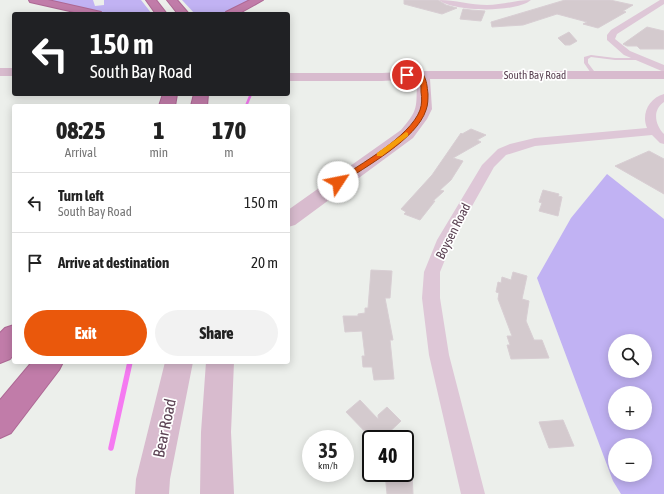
<!DOCTYPE html>
<html lang="en">
<head>
<meta charset="utf-8">
<style>
	body { margin:0; font-family:"Asap Condensed",sans-serif; background:#f2f2f2; color:#222; height:100vh; display:flex; flex-direction:column; font-size:15px; white-space:nowrap }
	* { box-sizing:border-box; margin:0 }
	p { font-size:13px; color:#767676 }
	.icon { flex:none; width:22px; height:22px; fill:none; stroke:currentColor; stroke-width:2; stroke-linecap:round; stroke-linejoin:round }
	.map { position:relative; flex:1; overflow:hidden }
	.details { position:absolute; left:12px; top:104px; width:278px; height:260px; display:flex; flex-direction:column; background:#fff; border-radius:4px; box-shadow:0 2px 10px #0003 }
	.details>* { flex:none }
	.hud { position:absolute; left:12px; top:12px; width:278px; height:84px; border-radius:4px; box-shadow:0 2px 10px #0003; background:#202124; color:#fff; overflow:hidden }
	.tools { position:absolute; left:608px; top:334px; display:grid; gap:8px }
	.tools a { display:grid; place-items:center; width:44px; height:44px; border-radius:50%; background:#fff; box-shadow:0 2px 10px #0003; font-size:20px }
	.speed { position:absolute; left:302px; top:430px; display:flex; gap:8px; font-size:20px; font-weight:700; text-align:center }
	.speed>* { display:grid; place-content:center; width:52px; height:52px; border-radius:50%; background:#fff; box-shadow:0 2px 10px #0003; line-height:1 }
	.speed small { font-size:10px; font-weight:400 }
	.speed .limit { border:2px solid #111; border-radius:6px; background:#fff; color:#111 }
	.pin { position:absolute; display:grid; place-items:center; width:34px; height:34px; color:#fff; margin:-17px; border:2px solid #fff; border-radius:50%; box-shadow:0 1px 4px #0007 }
	.me { position:absolute; width:44px; margin:-22px; rotate:56deg; stroke-linejoin:round; filter:drop-shadow(0 0 3px #0008) }
	.turn { display:flex; align-items:center; gap:14px; height:84px; padding:0 12px; font-size:18px }
	.turn .icon { width:52px; height:52px; stroke-width:2.5 }
	.turn b { display:block; font-size:28px; line-height:34px }
	.eta { display:flex; justify-content:space-evenly; align-items:center; height:68px; text-align:center }
	.eta b { font-size:24px; font-weight:800; line-height:28px }
	.cta { display:flex; gap:8px; margin-top:auto; padding:8px 12px }
	.cta a { flex:1; height:46px; border-radius:24px; background:#ea580c; color:#fff; font-size:16px; font-weight:800; line-height:46px; text-align:center }
	.cta a+a { background:#f2f2f2; color:#222 }
	ul { padding:0; list-style:none }
	li { display:flex; align-items:center; gap:12px; height:60px; padding:0 12px; border-top:1px solid #e0e0e0 }
	li div { flex:1 }
	li b { display:block; font-size:15px }
	li em { font-style:normal }
	.map>svg:first-child { display:block }
	.green { fill:#c1b2f3; fill-rule:evenodd }
	.lines { fill:none; stroke-linecap:round; stroke-linejoin:round }
	.stream-far1 { stroke:#f57af1; stroke-width:2.5 }
	.stream { stroke:#f57af1; stroke-width:5.5 }
	.building { fill:#d4cace; stroke:#d8ced3 }
	.highway-casing { stroke:#ad6894; stroke-width:2 }
	.lane { fill:#dec7d7; fill-rule:evenodd }
	.street { fill:#dec7d7; fill-rule:evenodd }
	.secondary { fill:#d8bbce; fill-rule:evenodd }
	.highway { fill:#c17ca9; fill-rule:evenodd }
	.route { fill:#ea580c; stroke:#983908 }
	.slow { fill:#f59e0b }
	.labels { text-anchor:middle; dominant-baseline:central; stroke-width:3.5; stroke-linejoin:round; paint-order:stroke }
	.far-street-label { font-size:11px; fill:#5b4253; stroke:#fff }
	.street-label { font-size:13px; fill:#5b4253; stroke:#fff }
	.near-street-label { font-size:16px; fill:#5b4253; stroke:#fff }
</style>
</head>
<body>
<div class="map">
<svg width="664" height="494" viewBox="0 0 664 494">
	<rect width="100%" height="100%" fill="#ecefeb"/>
	<g class="green">
		<path d="M48 0H93L95 6 104 5V0H141L152 14H111Z"/>
		<path d="M182 0H251L222 14H195Z"/>
		<path d="M607 174 664 219V494H621L613 481 537 278 571 218ZM615 341H645V371H615ZM615 393H645V423H615ZM615 445H645V475H615Z"/>
	</g>
	<g class="lines">
		<path class="stream-far1" d="M246 106 251 94"/>
		<path class="stream" d="M111 448 130 362"/>
	</g>
	<g class="building">
		<path d="M404 0H438L446 5 457 8 442 14 404 4Z"/>
		<path d="M565 0H610L633 5 623 11 626 12 598 28 583 24 587 22 557 14 523 25 492 27 491 22Z"/>
		<path d="M463 9 471 10 485 11 481 21 460 19Z"/>
		<path d="M647 27 664 31V49H640L637 46H627L623 44Z"/>
		<path d="M569 32 577 41 570 45H565L558 38Z"/>
		<path d="M471 129 486 135 477 140 481 142 453 158 463 161 451 180 440 190 444 191 433 201H435L420 220 404 214 406 212 401 209 432 175 461 133 462 134Z"/>
		<path d="M649 151 664 159V194L615 166Z"/>
		<path d="M543 190 559 194 558 196 562 197 558 216 539 211 542 203 539 202Z"/>
		<path d="M371 270 392 271 390 298H385L393 340H390L394 379 374 380 372 367H363L362 356H365L362 331 345 332 343 316H358V314L365 313V308H368Z"/>
		<path d="M513 272 527 276 522 299 529 301 526 321 534 340H542L549 358 511 359 507 345H510L507 336H512L498 299 499 293 496 292 498 282 501 283 502 277 511 280Z"/>
		<path d="M360 400 378 419V415L387 407 401 421 382 439H372L346 412Z"/>
		<path d="M563 420 574 446 549 448 539 422Z"/>
		<path d="M385 473H412L413 494H387Z"/>
	</g>
	<g class="lines">
		<defs>
			<g id="highway">
				<path d="M29 0H48L101 12 102 14H83L30 2Z"/>
				<path d="M146 0H156L167 14H156Z"/>
				<path d="M167 0H177L189 14H178Z"/>
				<path d="M250 0H263L238 14H225L226 12Z"/>
				<path d="M163 94H177L175 106H159Z"/>
				<path d="M194 94H208L207 106H191Z"/>
				<path d="M14 325V354L10 359 0 363V333L5 328Z"/>
				<path d="M32 362H63L59 370 11 433 0 438V400Z"/>
			</g>
		</defs>
		<use href="#highway" class="highway-casing"/>
		<path class="lane" d="M591 55 615 58H642L644 59 642 60H615L591 57 588 59V63L597 75 595 76H593L584 63V57Z"/>
		<g class="street">
			<path d="M439 0C455 0 471 5 487 5 502 5 516 0 531 0 516 13 454 12 439 0Z"/>
			<path d="M660 0H664V4L617 34 615 39 630 51 664 65V72L624 55 607 40V35L611 30Z"/>
			<path d="M664 94V102C652 110 655 125 664 134V144L660 143 652 135 535 146 506 155 494 167 453 240 440 272V298L449 355 485 494H461L429 355 422 298 424 272 437 240 482 165 498 149 510 144 535 138 647 128C641 114 649 98 664 94Z"/>
		</g>
		<g class="secondary">
			<rect x="0" y="68" width="14" height="8"/>
			<path d="M421 71H664V79H430L432 109 427 119 413 138 295 225 288 227V210L401 130C419 109 416 108 417 81L416 79 382 81H288V73H382Z"/>
			<path d="M165 362H193L170 479 169 494H135L136 479Z"/>
			<path d="M206 362H234L231 432 234 494H200L201 432Z"/>
		</g>
		<use href="#highway" class="highway"/>
	</g>
	<path class="route" d="M407 73 423 74C427 81 427 86 428 94 428 99 428 105 426 110 417 139 365 167 340 184H335V181C359 165 410 137 420 110 422 104 422 98 421 92 421 86 421 82 419 77L405 76V74Z"/>
	<path class="slow" d="M406 132 408 133V136L382 156H377V153Z"/>
	<g class="labels">
		<g class="far-street-label">
			<text x="535" y="75">South Bay Road</text>
		</g>
		<g class="street-label">
			<text transform="translate(453 231) rotate(-63)">Boysen Road</text>
		</g>
		<g class="near-street-label">
			<text transform="translate(164 428) rotate(-78)">Bear Road</text>
		</g>
	</g>
</svg>
<div class="tools">
<a><svg class="icon" aria-label="search" viewBox="0 0 24 24"><circle cx="10" cy="10" r="6"/><path d="M15 15l6 6"/></svg></a>
<a>+</a>
<a>−</a>
</div>
<div class="speed"><div>35<small>km/h</small></div><div class="limit">40</div></div>
<div class="pin" style="left:407px;top:75px;background:#d93025"><svg class="icon" aria-label="arrive" viewBox="0 0 24 24"><path d="M6 21V4h12l-3 4 3 4H6"/></svg></div>
<svg class="me" style="left:338px;top:182px" viewBox="-20 -20 40 40"><circle r="19" fill="#fff"/><path d="M0-13L10 11 0 6-10 11z" fill="#ea580c"/></svg>
<div class="hud">
<div class="turn"><svg class="icon" aria-label="left" viewBox="0 0 24 24"><path d="M17 20v-9H6M10 6l-5 5 5 5"/></svg><div><b>150 m</b>South Bay Road</div></div>
</div>
<section class="details">
<div class="eta">
<div><b>08:25</b><p>Arrival</p></div>
<div><b>1</b><p>min</p></div>
<div><b>170</b><p>m</p></div>
</div>
<ul>
<li><svg class="icon" aria-label="left" viewBox="0 0 24 24"><path d="M17 20v-9H6M10 6l-5 5 5 5"/></svg><div><b>Turn left</b><p>South Bay Road</p></div><em>150 m</em></li>
<li><svg class="icon" aria-label="arrive" viewBox="0 0 24 24"><path d="M6 21V4h12l-3 4 3 4H6"/></svg><div><b>Arrive at destination</b></div><em>20 m</em></li>
</ul>
<div class="cta"><a>Exit</a><a>Share</a></div>
</section>
</div>
</body>
</html>
